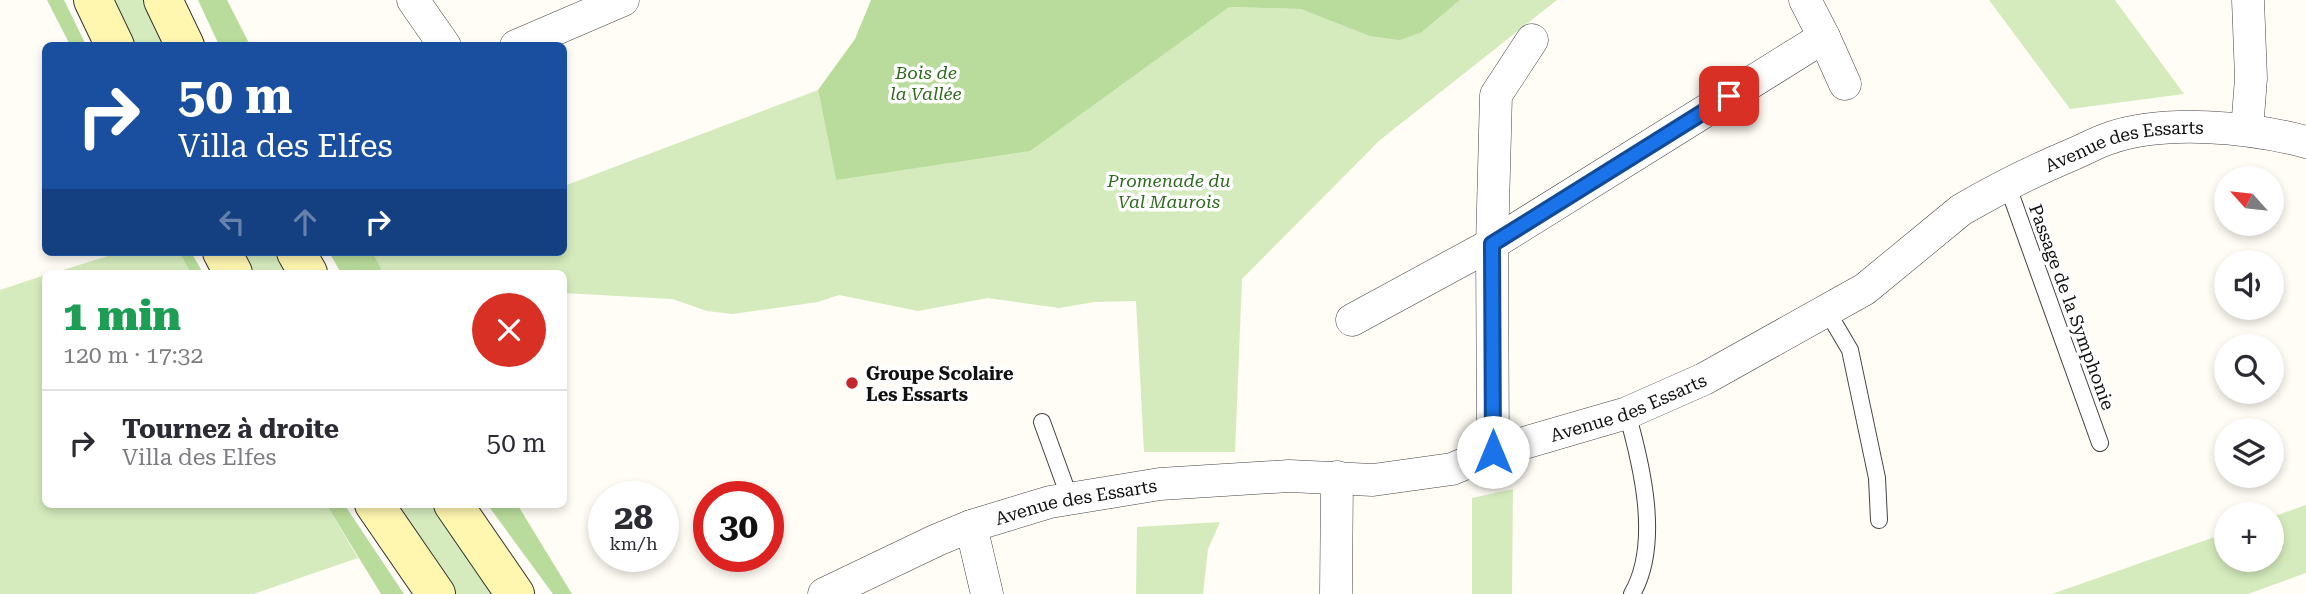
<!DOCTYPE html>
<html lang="fr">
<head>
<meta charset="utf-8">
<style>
	body { margin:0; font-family:"Roboto Serif",serif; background:#f2f2f3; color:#2b2b33; height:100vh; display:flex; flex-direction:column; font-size:26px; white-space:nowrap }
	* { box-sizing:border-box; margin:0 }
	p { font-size:23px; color:#7c7c81 }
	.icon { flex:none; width:38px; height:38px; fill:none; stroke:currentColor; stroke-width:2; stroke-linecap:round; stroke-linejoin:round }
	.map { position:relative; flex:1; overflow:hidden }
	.sheet { position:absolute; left:42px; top:270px; width:525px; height:238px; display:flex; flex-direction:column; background:#fff; border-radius:10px; box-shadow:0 4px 10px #0003 }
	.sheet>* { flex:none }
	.banner { position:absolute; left:42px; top:42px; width:525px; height:214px; border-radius:10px; box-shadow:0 4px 10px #0003; background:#1a4fa0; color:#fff; overflow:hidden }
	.needle { width:46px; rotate:297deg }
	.buttons { position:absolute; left:2214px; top:166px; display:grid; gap:14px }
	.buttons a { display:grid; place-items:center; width:70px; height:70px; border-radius:50%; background:#fff; box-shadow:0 4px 10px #0003; font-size:35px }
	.speed { position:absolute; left:588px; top:481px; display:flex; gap:14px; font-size:35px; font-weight:700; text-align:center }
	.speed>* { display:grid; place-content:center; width:91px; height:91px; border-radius:50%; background:#fff; box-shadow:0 4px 10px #0003; line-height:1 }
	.speed small { font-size:18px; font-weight:400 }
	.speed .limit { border:10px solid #d22; background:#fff; color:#111 }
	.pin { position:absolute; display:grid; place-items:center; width:60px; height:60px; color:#fff; margin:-30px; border-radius:14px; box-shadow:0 4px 10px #0006 }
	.me { position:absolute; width:77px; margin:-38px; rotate:0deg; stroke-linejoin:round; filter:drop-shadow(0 0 5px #0008) }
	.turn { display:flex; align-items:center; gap:24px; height:147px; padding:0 21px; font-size:32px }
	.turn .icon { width:91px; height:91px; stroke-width:2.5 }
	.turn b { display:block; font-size:49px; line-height:60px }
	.lanes { display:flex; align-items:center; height:66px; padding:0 21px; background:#0003; justify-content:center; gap:35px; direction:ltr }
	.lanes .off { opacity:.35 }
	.round { display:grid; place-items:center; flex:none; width:74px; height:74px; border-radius:37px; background:#f2f2f3 }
	.overview { display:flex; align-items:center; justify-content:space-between; height:119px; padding:0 21px }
	h1 { font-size:42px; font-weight:800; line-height:52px; color:#1e9e55 }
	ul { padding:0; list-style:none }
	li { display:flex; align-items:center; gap:21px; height:105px; padding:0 21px; border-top:2px solid #e1e1e2 }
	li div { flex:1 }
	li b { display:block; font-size:26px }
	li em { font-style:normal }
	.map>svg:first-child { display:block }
	.green { fill:#d5ebbd }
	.forest { fill:#b9dc9c }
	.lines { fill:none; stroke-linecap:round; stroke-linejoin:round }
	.service-casing { stroke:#444; stroke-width:18 }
	.minor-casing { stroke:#444; stroke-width:33 }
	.secondary-casing { stroke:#333; stroke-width:40 }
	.service { stroke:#fff; stroke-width:16 }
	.minor { stroke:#fff; stroke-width:32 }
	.secondary { stroke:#fff6b0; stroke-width:38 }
	.route-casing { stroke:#114b97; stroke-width:18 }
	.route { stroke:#1a73e8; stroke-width:12 }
	.poi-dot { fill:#c4262e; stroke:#fff; stroke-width:2.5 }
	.labels { text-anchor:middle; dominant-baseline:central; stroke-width:7; stroke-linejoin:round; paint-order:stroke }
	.park-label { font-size:18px; font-style:italic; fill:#2f6b1f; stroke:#fff }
	.street-label { font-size:18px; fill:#111; stroke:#fff }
	.poi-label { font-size:18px; font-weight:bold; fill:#111; stroke:#fff; text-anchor:start }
</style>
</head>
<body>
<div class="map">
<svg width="2306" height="594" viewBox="0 0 2306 594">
	<rect width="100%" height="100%" fill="#fffdf5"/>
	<g class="green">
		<path d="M105 0H152L174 45H127Z"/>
		<path d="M1460 0H1557L1380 140 1242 279 1235 452H1144L1136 301 1094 302 1059 308 988 298 918 311 839 295 818 302 733 314 707 311 672 299 564 293V273H383L373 252H564V186L818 90 836 180 1229 7 1301 9 1326 17 1422 32Z"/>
		<path d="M1989 0H2115L2184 94 2070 109Z"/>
		<path d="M121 252H179L191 273H53Z"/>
		<path d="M235 252H285L297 273H247Z"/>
		<path d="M45 275 46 504H326L358 558 253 594H0V290Z"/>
		<path d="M1513 489 1512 594H1472V498Z"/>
		<path d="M390 504H439L502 594H450Z"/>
		<path d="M2306 505V573L2248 594H2052L2226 533V560H2272V517Z"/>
		<path d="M1220 522 1208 549 1203 594H1136L1137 527Z"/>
	</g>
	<g class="forest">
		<path d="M47 0H64L86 45H70Z"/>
		<path d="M198 0H227L250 45H219Z"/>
		<path d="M871 0H1460L1422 32 1400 40 1370 36 1301 9 1229 7 1030 151 836 180 818 90 855 39Z"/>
		<path d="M179 252H191L203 273H191Z"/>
		<path d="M329 252H373L383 273H341Z"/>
		<path d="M326 504H344L404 594H381Z"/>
		<path d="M487 504H517L572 594H553Z"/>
	</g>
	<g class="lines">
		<defs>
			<g id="service">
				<path d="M2007 184 2100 443"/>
				<path d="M1827 311 1850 350 1877 478 1879 520"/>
				<path d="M1627 413C1642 466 1661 544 1632 594"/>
				<path d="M1042 422 1070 499"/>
			</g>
			<g id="minor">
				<path d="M413 0 445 46"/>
				<path d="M1824 37 1845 84"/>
				<path d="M516 46 623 0"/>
				<path d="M2247 130 2251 78 2248 0"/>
				<path d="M1352 320 1492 244 1824 37 1805 0"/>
				<path d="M1493 452 1492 244 1496 95 1532 40"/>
				<path d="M971 526 987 594"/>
				<path id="s1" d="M824 594 937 540 971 526 1050 502 1160 484 1289 476 1373 480 1452 469 1493 452 1627 413 1704 379 1865 289 1961 210C1997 189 2033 171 2071 155 2084 150 2097 142 2110 138 2166 119 2249 127 2306 142"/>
				<path d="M1336 594 1337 477"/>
			</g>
			<g id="secondary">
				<path d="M93 0 115 46"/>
				<path d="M163 0 185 46"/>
				<path d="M222 252 233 273"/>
				<path d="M296 252 308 273"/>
				<path d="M374 504 436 594"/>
				<path d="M453 504 515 594"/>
			</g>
		</defs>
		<use href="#service" class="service-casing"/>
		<use href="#minor" class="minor-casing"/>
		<use href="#secondary" class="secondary-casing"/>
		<use href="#service" class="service"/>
		<use href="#minor" class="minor"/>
		<use href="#secondary" class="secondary"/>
	</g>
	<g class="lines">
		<defs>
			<path id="route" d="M1493 452 1492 244 1729 96"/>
		</defs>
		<use href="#route" class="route-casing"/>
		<use href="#route" class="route"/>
	</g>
	<circle class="poi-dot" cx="852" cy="383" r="7"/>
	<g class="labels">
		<g class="park-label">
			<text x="926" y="72">Bois de<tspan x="926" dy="21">la Vallée</tspan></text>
			<text x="1169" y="180">Promenade du<tspan x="1169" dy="21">Val Maurois</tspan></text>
		</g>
		<g class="street-label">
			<text stroke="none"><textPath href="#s1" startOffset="1404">Avenue des Essarts</textPath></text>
			<text transform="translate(2072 307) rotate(70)">Passage de la Symphonie</text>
			<text stroke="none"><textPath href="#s1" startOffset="836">Avenue des Essarts</textPath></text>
			<text stroke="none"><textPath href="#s1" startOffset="270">Avenue des Essarts</textPath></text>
		</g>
		<g class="poi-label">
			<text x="866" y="373">Groupe Scolaire<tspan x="866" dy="21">Les Essarts</tspan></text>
		</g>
	</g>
</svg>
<div class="buttons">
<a><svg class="needle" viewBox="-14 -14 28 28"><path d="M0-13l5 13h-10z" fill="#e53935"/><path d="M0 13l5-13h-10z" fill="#7c7c81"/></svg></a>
<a><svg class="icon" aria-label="sound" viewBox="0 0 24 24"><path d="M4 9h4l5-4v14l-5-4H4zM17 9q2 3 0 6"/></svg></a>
<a><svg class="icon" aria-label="search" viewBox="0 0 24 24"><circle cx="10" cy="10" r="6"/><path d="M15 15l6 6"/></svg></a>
<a><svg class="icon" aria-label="layers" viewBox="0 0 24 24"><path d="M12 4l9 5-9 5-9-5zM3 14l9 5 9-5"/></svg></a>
<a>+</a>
</div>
<div class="speed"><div>28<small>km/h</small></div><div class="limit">30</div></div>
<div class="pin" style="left:1729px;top:96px;background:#d93025"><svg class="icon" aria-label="arrive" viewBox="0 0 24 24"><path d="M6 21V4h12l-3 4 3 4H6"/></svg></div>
<svg class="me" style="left:1493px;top:452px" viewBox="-20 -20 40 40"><circle r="19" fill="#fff"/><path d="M0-13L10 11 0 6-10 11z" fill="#1a73e8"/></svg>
<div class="banner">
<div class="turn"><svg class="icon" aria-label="right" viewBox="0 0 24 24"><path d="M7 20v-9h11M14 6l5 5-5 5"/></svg><div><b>50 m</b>Villa des Elfes</div></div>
<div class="lanes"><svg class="icon off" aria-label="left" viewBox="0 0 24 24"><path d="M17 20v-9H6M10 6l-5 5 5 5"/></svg><svg class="icon off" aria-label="ahead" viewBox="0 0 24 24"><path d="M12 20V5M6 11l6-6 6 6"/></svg><svg class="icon" aria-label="right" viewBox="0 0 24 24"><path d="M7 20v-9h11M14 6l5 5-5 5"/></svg></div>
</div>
<section class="sheet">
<div class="overview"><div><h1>1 min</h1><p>120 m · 17:32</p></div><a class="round" style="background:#d93025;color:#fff"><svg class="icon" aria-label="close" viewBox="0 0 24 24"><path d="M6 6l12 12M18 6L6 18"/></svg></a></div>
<ul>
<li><svg class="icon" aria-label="right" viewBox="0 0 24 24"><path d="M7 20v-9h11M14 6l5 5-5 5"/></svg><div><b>Tournez à droite</b><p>Villa des Elfes</p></div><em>50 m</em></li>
</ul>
</section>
</div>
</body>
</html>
